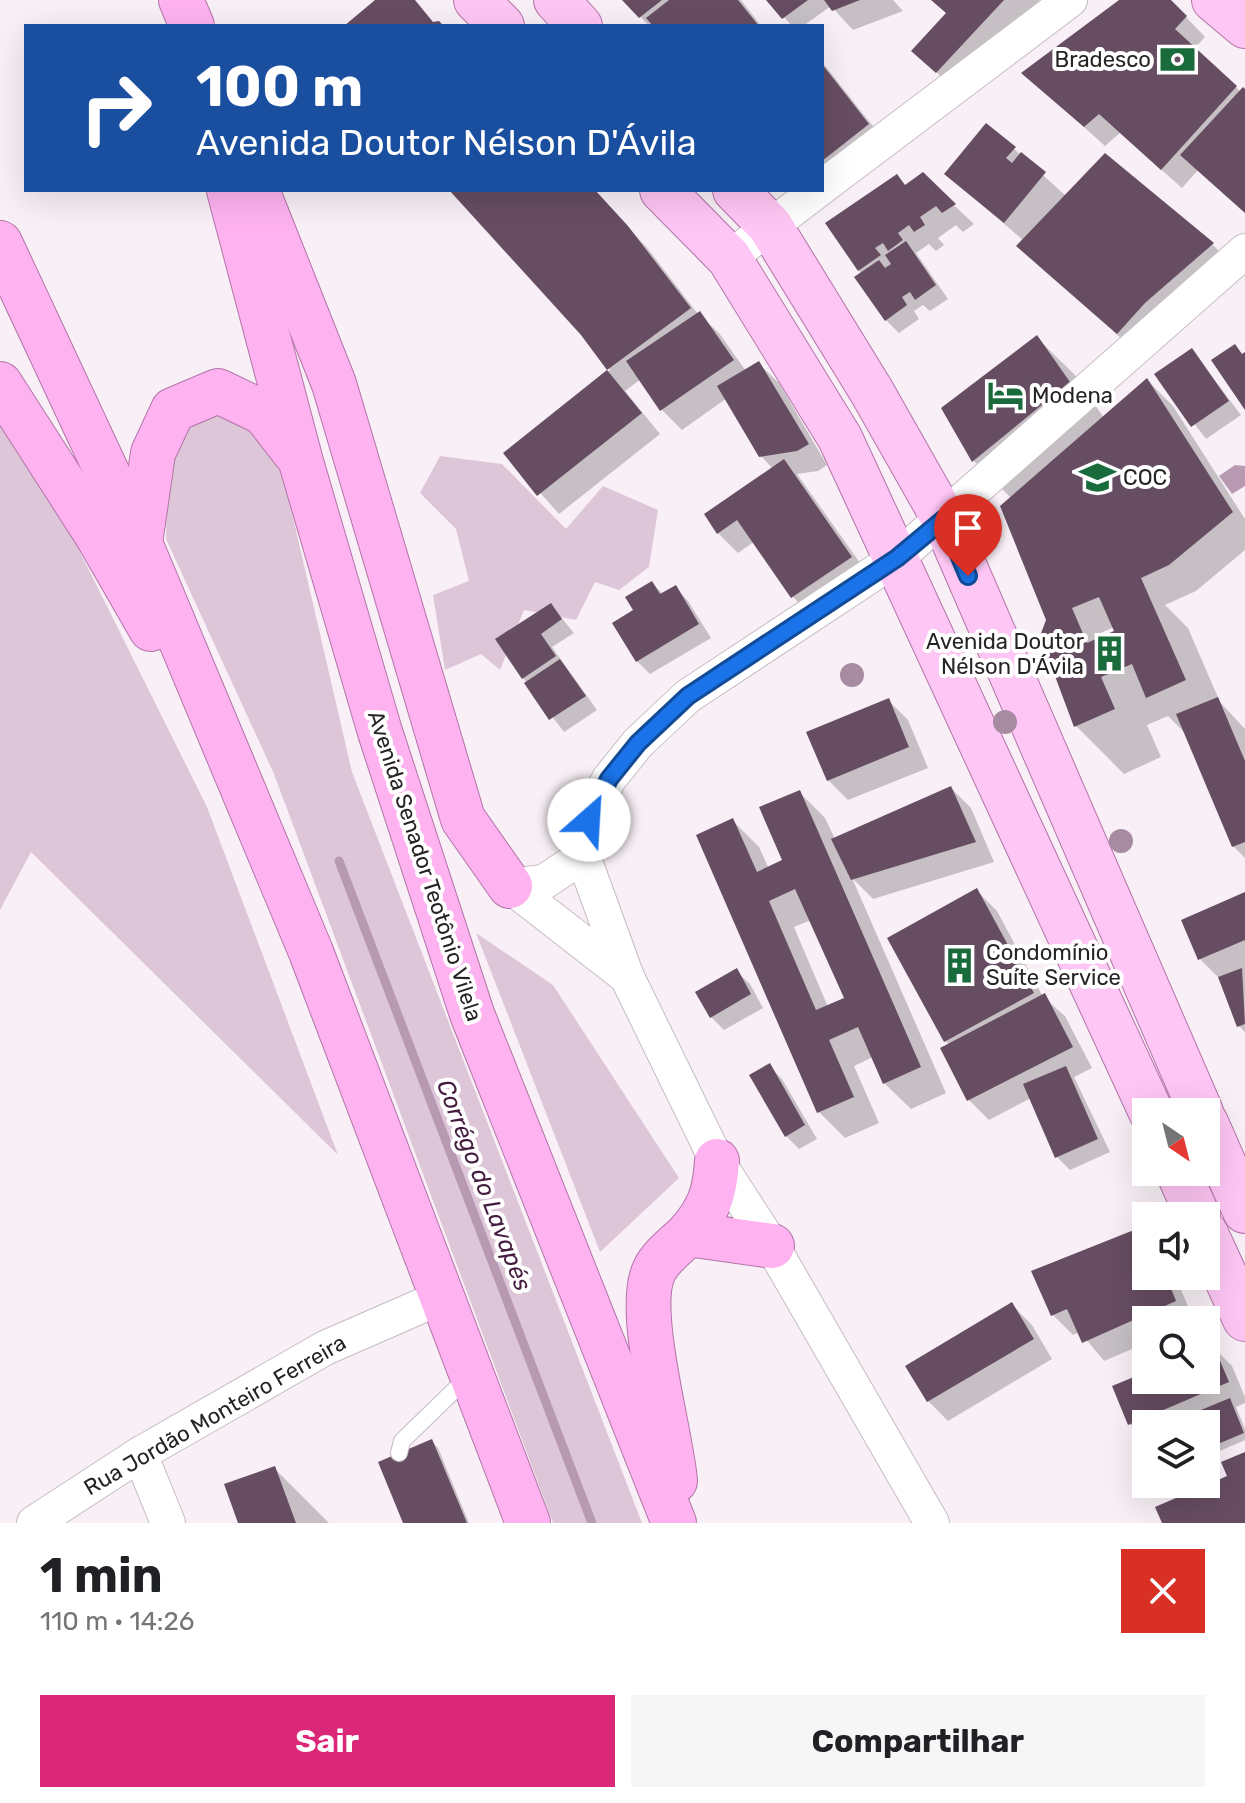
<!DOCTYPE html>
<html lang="pt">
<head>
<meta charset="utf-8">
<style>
	body { margin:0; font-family:Rubik,sans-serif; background:#f6f6f6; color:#202124; height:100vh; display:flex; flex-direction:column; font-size:30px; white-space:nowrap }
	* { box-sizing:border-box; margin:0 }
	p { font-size:26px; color:#757577 }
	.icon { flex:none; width:44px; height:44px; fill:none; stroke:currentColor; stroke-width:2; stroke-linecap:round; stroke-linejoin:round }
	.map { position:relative; height:1523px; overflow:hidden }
	.panel { display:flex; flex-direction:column; background:#fff; flex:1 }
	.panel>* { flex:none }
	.hud { position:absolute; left:24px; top:24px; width:800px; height:168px; border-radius:0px; box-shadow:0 8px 32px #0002; background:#1a4fa0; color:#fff; overflow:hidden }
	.needle { width:52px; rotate:145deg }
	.controls { position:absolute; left:1132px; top:1098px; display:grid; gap:16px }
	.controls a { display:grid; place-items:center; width:88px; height:88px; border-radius:0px; background:#fff; box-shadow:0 8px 32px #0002; font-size:40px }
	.pin { position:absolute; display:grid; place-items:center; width:68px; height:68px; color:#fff; margin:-82px -34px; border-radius:50% 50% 50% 0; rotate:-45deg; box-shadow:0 0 8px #0007 }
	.pin .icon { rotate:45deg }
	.me { position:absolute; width:88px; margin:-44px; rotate:26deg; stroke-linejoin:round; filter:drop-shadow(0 0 6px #0008) }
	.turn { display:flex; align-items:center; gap:28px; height:168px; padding:0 40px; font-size:36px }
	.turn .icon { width:104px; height:104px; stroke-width:2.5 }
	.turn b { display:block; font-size:56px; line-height:68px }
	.round { display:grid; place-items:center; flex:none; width:84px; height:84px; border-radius:0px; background:#f6f6f6 }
	.overview { display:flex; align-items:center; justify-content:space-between; height:136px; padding:0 40px }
	h1 { font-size:48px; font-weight:700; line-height:60px }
	.primary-button { display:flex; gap:16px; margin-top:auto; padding:16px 40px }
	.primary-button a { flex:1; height:92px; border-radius:0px; background:#db2777; color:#fff; font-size:32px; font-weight:700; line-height:92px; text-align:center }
	.primary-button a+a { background:#f6f6f6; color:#202124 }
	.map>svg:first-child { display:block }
	.green { fill:#dec6d9 }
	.water { fill:#b79ab1 }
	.shadow { fill:#0003; fill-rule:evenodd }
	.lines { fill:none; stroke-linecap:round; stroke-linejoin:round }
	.stream { stroke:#b79ab1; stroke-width:9 }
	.building { fill:#674d62; fill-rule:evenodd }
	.service-casing { stroke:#c5bdc3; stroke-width:18 }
	.minor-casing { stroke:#c5bdc3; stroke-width:36 }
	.primary-casing { stroke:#b274a7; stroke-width:46 }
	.trunk-casing { stroke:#b274a7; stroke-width:46 }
	.service { stroke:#fff; stroke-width:16 }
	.minor { stroke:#fff; stroke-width:34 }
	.primary { stroke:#fec6f4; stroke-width:44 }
	.trunk { stroke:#feb3f0; stroke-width:44 }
	.tree { fill:#a68ba1 }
	.route-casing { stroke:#114b97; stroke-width:20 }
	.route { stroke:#1a73e8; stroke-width:14 }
	.labels { text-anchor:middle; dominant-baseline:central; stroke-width:8; stroke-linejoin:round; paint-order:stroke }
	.poi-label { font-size:22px; fill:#262325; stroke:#fff; text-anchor:start }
	.street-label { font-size:22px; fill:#262325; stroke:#fff }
	.water-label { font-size:24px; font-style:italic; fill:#431c3e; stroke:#fff }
</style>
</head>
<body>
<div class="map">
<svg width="1245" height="1523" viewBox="0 0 1245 1523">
	<rect width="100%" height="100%" fill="#f8f0f6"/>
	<g class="green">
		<path d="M215 410 247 425 282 470 352 772 642 1523H553L274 774 166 539 167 471 182 421Z"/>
		<path d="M0 422 74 540 207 807 338 1155 31 852 0 910Z"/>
		<path d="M440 456 502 464 566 529 603 486 658 510 649 567 619 590 595 582 576 620 524 610 500 670 481 654 445 670 433 595 469 581 456 529 420 493Z"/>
		<path d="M476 933 553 985 679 1178 600 1252Z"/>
	</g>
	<path class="water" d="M1235 465 1245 466V486L1232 494 1219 476Z"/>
	<g class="shadow">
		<path d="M625 0H741L761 26H649Z"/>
		<path d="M769 0H893L903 11 853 30 831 6 803 26H792Z"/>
		<path d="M933 0H1039L1040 2 957 92 934 70 948 14Z"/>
		<path d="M1122 0H1170L1205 37 1194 49 1241 92H1245V212L1198 170 1182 188 1120 133 1105 146 1024 73Z"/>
		<path d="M822 62 887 144 822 190Z"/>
		<path d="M1014 149 1066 196 1212 244 1232 264 1138 353 1039 266 1024 241 946 174Z"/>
		<path d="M922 175 974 224 963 232 956 225 938 238 944 245 936 251 929 244 916 253 948 299 930 311 923 305 914 311 919 319 899 333 886 320 859 270 897 177 906 186Z"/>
		<path d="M451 190H594L648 249 698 314 719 333 746 371 759 364 779 383 827 465 818 471 797 474 870 577 813 617 793 597 755 541 738 553 718 533 773 469 761 456 727 398 682 430 662 410 641 379 625 391 660 434 559 514 505 453 610 370 583 334Z"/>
		<path d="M1037 338 1074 374 1104 418 1147 380 1173 406 1245 519V550L1196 591 1165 605 1188 628 1220 702 1245 729V858L1233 846 1187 735 1168 716 1147 725 1161 757 1124 774 1076 726 1042 636 1048 620 1012 499 974 461 943 408ZM1114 627 1116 632 1100 639 1096 635Z"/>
		<path d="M1192 350 1241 415 1206 439 1157 375Z"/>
		<path d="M652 583 663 594 675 587 688 601 711 638 650 674 637 661 636 611Z"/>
		<path d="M551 605 574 633 552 647 597 710 564 732 523 678Z"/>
		<path d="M888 700 908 720 928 768 848 800 828 780Z"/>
		<path d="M951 788 971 808 994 862 873 899 852 878 946 1093 911 1109 884 1083 873 1057 854 1066 879 1123 845 1138 819 1112 733 821 759 847 769 869 785 861 799 792 825 818 835 839ZM811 920 847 999 828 1007 794 927Z"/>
		<path d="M977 891 997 911 1043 997 1065 1016 1092 1068 1074 1077 1110 1152 1070 1170 1057 1157 1031 1098 989 1120 969 1100 943 1048 950 1045 945 1041Z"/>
		<path d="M1245 894V1032L1239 1026 1222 981 1200 959Z"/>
		<path d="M736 971 750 984 763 1008 724 1030 711 1017Z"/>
		<path d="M769 1066 782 1079 817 1139 799 1149 786 1136Z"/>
		<path d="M1143 1228 1146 1276H1175L1194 1320H1146V1343L1104 1361 1080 1332 1073 1335 1053 1315 1034 1272Z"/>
		<path d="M1012 1305 1032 1325 1052 1359 948 1421 928 1401Z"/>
		<path d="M1212 1346 1232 1366 1245 1397V1403L1236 1407 1245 1429V1440L1206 1457V1424H1146V1440L1130 1424 1146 1374V1380H1206V1348Z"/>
		<path d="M432 1442 438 1448 469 1523H405Z"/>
		<path d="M274 1468 329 1523H240Z"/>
	</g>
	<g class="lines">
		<path class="stream" d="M339 861 592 1523"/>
	</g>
	<g class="building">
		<path d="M375 0H415L433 22 439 21 444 26H344Z"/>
		<path d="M622 0H662L639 18Z"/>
		<path d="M669 0H738L759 26H653L646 18Z"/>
		<path d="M766 0H808L782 19Z"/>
		<path d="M824 0H860L832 11Z"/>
		<path d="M931 0H1004L936 73 911 51 946 13Z"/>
		<path d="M1119 0H1171L1187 16 1175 29 1237 86 1161 170 1099 114 1084 127 1021 73Z"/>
		<path d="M822 64 869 124 822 161Z"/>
		<path d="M1243 87 1245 89V213L1180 155Z"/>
		<path d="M986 123 1016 147 1006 158 1012 163 1021 152 1046 172 1004 223 944 174Z"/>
		<path d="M1105 153 1214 243 1145 303 1117 334 1016 246Z"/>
		<path d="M923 172 956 204 942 213 936 206 920 217 925 225 914 232 909 225 898 233 903 240 888 251 883 243 875 248 881 255 858 271 825 223 897 174 905 185Z"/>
		<path d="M449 190H595L628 226 691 308 607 370 642 413 537 496 503 453 607 370 581 335Z"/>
		<path d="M906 241 936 285 915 300 910 292 902 297 907 305 885 321 854 277 879 260 885 268 891 264 885 255Z"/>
		<path d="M700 311 734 360 660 411 626 361Z"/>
		<path d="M1037 335 1070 382 972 462 941 408Z"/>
		<path d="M1235 344 1242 354 1245 352V410L1211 360Z"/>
		<path d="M1192 348 1229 401 1191 427 1154 374Z"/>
		<path d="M759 361 809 444 797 451 759 457 717 386Z"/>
		<path d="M1147 378 1233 512 1169 565 1141 578 1186 680 1146 698 1132 664 1101 677 1115 709 1074 727 1040 636 1046 620 1000 506ZM1099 597 1114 631 1087 643 1072 608Z"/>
		<path d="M784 459 852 557 791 598 737 520 717 534 704 514Z"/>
		<path d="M652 581 660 594 676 585 699 624 636 662 612 623 633 610 625 597Z"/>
		<path d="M551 603 562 619 541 634 556 656 522 679 495 639Z"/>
		<path d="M560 659 586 696 549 720 524 683Z"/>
		<path d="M1218 697 1245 761V842L1232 847 1176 714Z"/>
		<path d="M889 698 909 747 827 781 806 732Z"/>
		<path d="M951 786 976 842 851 880 831 839Z"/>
		<path d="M800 790 921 1067 883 1084 858 1027 829 1040 854 1097 817 1113 696 835 733 818 757 872 782 860 759 807ZM795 889 844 998 816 1010 769 901Z"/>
		<path d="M977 888 1034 993 944 1042 887 938Z"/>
		<path d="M1245 892V940L1198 960 1181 920Z"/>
		<path d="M737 968 751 994 710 1018 695 992Z"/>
		<path d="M1242 968 1245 1024 1237 1027 1218 977Z"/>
		<path d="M1045 993 1073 1047 967 1101 940 1048Z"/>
		<path d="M770 1063 805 1125 785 1137 749 1075Z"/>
		<path d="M1066 1066 1098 1139 1055 1158 1023 1084Z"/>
		<path d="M1144 1226 1146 1276H1166L1176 1301 1082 1343 1067 1309 1051 1316 1031 1271Z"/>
		<path d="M1012 1302 1034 1339 927 1402 905 1366Z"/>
		<path d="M1213 1344 1229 1382 1128 1425 1112 1386 1146 1372V1380H1206V1346Z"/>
		<path d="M1230 1398 1244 1433 1206 1449V1424H1167Z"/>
		<path d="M432 1439 467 1523H403L378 1462Z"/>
		<path d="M1245 1452V1523H1162L1155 1507 1227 1476 1221 1462Z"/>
		<path d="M275 1466 296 1523H238L224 1484Z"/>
	</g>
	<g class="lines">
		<defs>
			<path id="service" d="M399 1453 402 1441 468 1377"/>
			<g id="minor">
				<path d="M822 187 1070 0"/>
				<path d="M729 258 818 190"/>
				<path d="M510 886 627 977"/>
				<path d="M510 886 544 882 583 856"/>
				<path d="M140 1454 168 1523"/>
				<path d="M34 1523 140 1454 325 1348 444 1296"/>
				<path d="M932 1523 772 1246 717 1161 627 977 583 856 589 820 609 779 638 743 688 696 897 558 1245 251"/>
			</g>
			<g id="primary">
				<path d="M476 0 502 26"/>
				<path d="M556 0 580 26"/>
				<path d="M1214 0 1245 26"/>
				<path d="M662 190 729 258 840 438 1151 1112"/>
				<path d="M735 190 770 226 872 392 944 519 1201 1112"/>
				<path d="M1206 1123 1245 1211"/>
				<path d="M1178 1172 1198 1216"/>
				<path d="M1206 1234 1245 1319"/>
			</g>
			<g id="trunk">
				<path d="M181 0 192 26"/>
				<path d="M229 190 301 462 380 732 472 1014 674 1523"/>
				<path d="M257 190 334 384 463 819 510 886"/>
				<path d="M0 243 140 543 311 952 528 1523"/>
				<path d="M0 384 97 535 151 629"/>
				<path d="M140 543 153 453 173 410 218 391 264 413 295 453"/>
				<path d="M688 1234C709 1210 715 1193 717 1161"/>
				<path d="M675 1481C671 1432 635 1311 654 1271 661 1256 677 1245 688 1234L772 1246"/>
			</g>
		</defs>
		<use href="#service" class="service-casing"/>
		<use href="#minor" class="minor-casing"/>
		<use href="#primary" class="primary-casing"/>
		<use href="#trunk" class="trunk-casing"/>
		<use href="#service" class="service"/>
		<use href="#minor" class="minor"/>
		<use href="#primary" class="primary"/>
		<use href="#trunk" class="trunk"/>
	</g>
	<g class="tree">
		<circle cx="852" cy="675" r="12"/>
		<circle cx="1005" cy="722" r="12"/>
		<circle cx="1121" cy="841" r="12"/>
	</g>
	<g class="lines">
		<defs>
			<path id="route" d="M589 820 609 779 638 743 688 696 897 558 944 519 968 576"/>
		</defs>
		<use href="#route" class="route-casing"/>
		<use href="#route" class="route"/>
	</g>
	<defs>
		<symbol id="bank-bare" viewBox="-9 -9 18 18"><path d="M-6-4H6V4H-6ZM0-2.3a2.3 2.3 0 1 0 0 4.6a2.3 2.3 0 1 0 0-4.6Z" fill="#1a6b3c" stroke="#fff" stroke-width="2.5" paint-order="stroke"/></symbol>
		<symbol id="hotel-bare" viewBox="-9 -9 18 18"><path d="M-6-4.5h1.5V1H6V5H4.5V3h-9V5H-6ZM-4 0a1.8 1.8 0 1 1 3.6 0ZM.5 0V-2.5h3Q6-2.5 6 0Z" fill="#1a6b3c" stroke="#fff" stroke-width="2.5" paint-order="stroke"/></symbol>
		<symbol id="school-bare" viewBox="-9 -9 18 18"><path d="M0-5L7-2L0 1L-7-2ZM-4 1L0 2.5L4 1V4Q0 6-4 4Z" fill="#1a6b3c" stroke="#fff" stroke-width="2.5" paint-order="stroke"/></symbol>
		<symbol id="building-bare" viewBox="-9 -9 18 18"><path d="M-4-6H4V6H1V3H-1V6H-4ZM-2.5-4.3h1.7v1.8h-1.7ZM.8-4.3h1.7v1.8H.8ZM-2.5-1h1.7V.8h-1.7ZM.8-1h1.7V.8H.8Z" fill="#1a6b3c" stroke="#fff" stroke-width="2.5" paint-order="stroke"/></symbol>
	</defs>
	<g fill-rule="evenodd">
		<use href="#bank-bare" x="1152" y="34" width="51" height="51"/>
		<use href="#hotel-bare" x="980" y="370" width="51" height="51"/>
		<use href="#school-bare" x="1072" y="452" width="51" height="51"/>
		<use href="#building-bare" x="1084" y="628" width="51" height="51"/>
		<use href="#building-bare" x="934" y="940" width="51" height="51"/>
	</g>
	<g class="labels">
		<g class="poi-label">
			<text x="1151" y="59" text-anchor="end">Bradesco</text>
			<text x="1032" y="395">Modena</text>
			<text x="1123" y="477">COC</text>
			<text x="1084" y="641" text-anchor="end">Avenida Doutor<tspan x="1084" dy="25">Nélson D'Ávila</tspan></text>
			<text x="986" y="952">Condomínio<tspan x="986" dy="25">Suíte Service</tspan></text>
		</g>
		<g class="street-label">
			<text transform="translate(425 866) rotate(72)">Avenida Senador Teotônio Vilela</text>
			<text transform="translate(215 1415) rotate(-30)">Rua Jordão Monteiro Ferreira</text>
		</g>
		<g class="water-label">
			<text transform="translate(484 1185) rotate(69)">Corrégo do Lavapés</text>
		</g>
	</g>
</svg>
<div class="controls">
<a><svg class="needle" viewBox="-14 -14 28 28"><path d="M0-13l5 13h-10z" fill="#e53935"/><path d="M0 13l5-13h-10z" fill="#757577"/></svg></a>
<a><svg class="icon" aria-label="sound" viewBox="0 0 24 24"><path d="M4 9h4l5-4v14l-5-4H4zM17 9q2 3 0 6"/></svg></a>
<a><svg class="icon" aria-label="search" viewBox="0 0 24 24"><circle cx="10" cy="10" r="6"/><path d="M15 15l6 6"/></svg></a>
<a><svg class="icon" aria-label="layers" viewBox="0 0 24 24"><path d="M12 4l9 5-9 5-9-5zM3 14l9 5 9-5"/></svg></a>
</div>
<div class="pin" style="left:968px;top:576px;background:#d93025"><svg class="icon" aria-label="arrive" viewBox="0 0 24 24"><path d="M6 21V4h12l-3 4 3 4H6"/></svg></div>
<svg class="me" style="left:589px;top:820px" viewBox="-20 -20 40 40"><circle r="19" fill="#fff"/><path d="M0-13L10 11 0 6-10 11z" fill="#1a73e8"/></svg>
<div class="hud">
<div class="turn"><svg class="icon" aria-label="right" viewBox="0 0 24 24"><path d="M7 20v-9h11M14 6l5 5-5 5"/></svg><div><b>100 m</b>Avenida Doutor Nélson D'Ávila</div></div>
</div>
</div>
<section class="panel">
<div class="overview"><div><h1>1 min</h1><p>110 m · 14:26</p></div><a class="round" style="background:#d93025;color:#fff"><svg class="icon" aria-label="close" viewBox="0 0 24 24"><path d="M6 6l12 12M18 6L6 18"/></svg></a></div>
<div class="primary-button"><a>Sair</a><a>Compartilhar</a></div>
</section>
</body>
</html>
